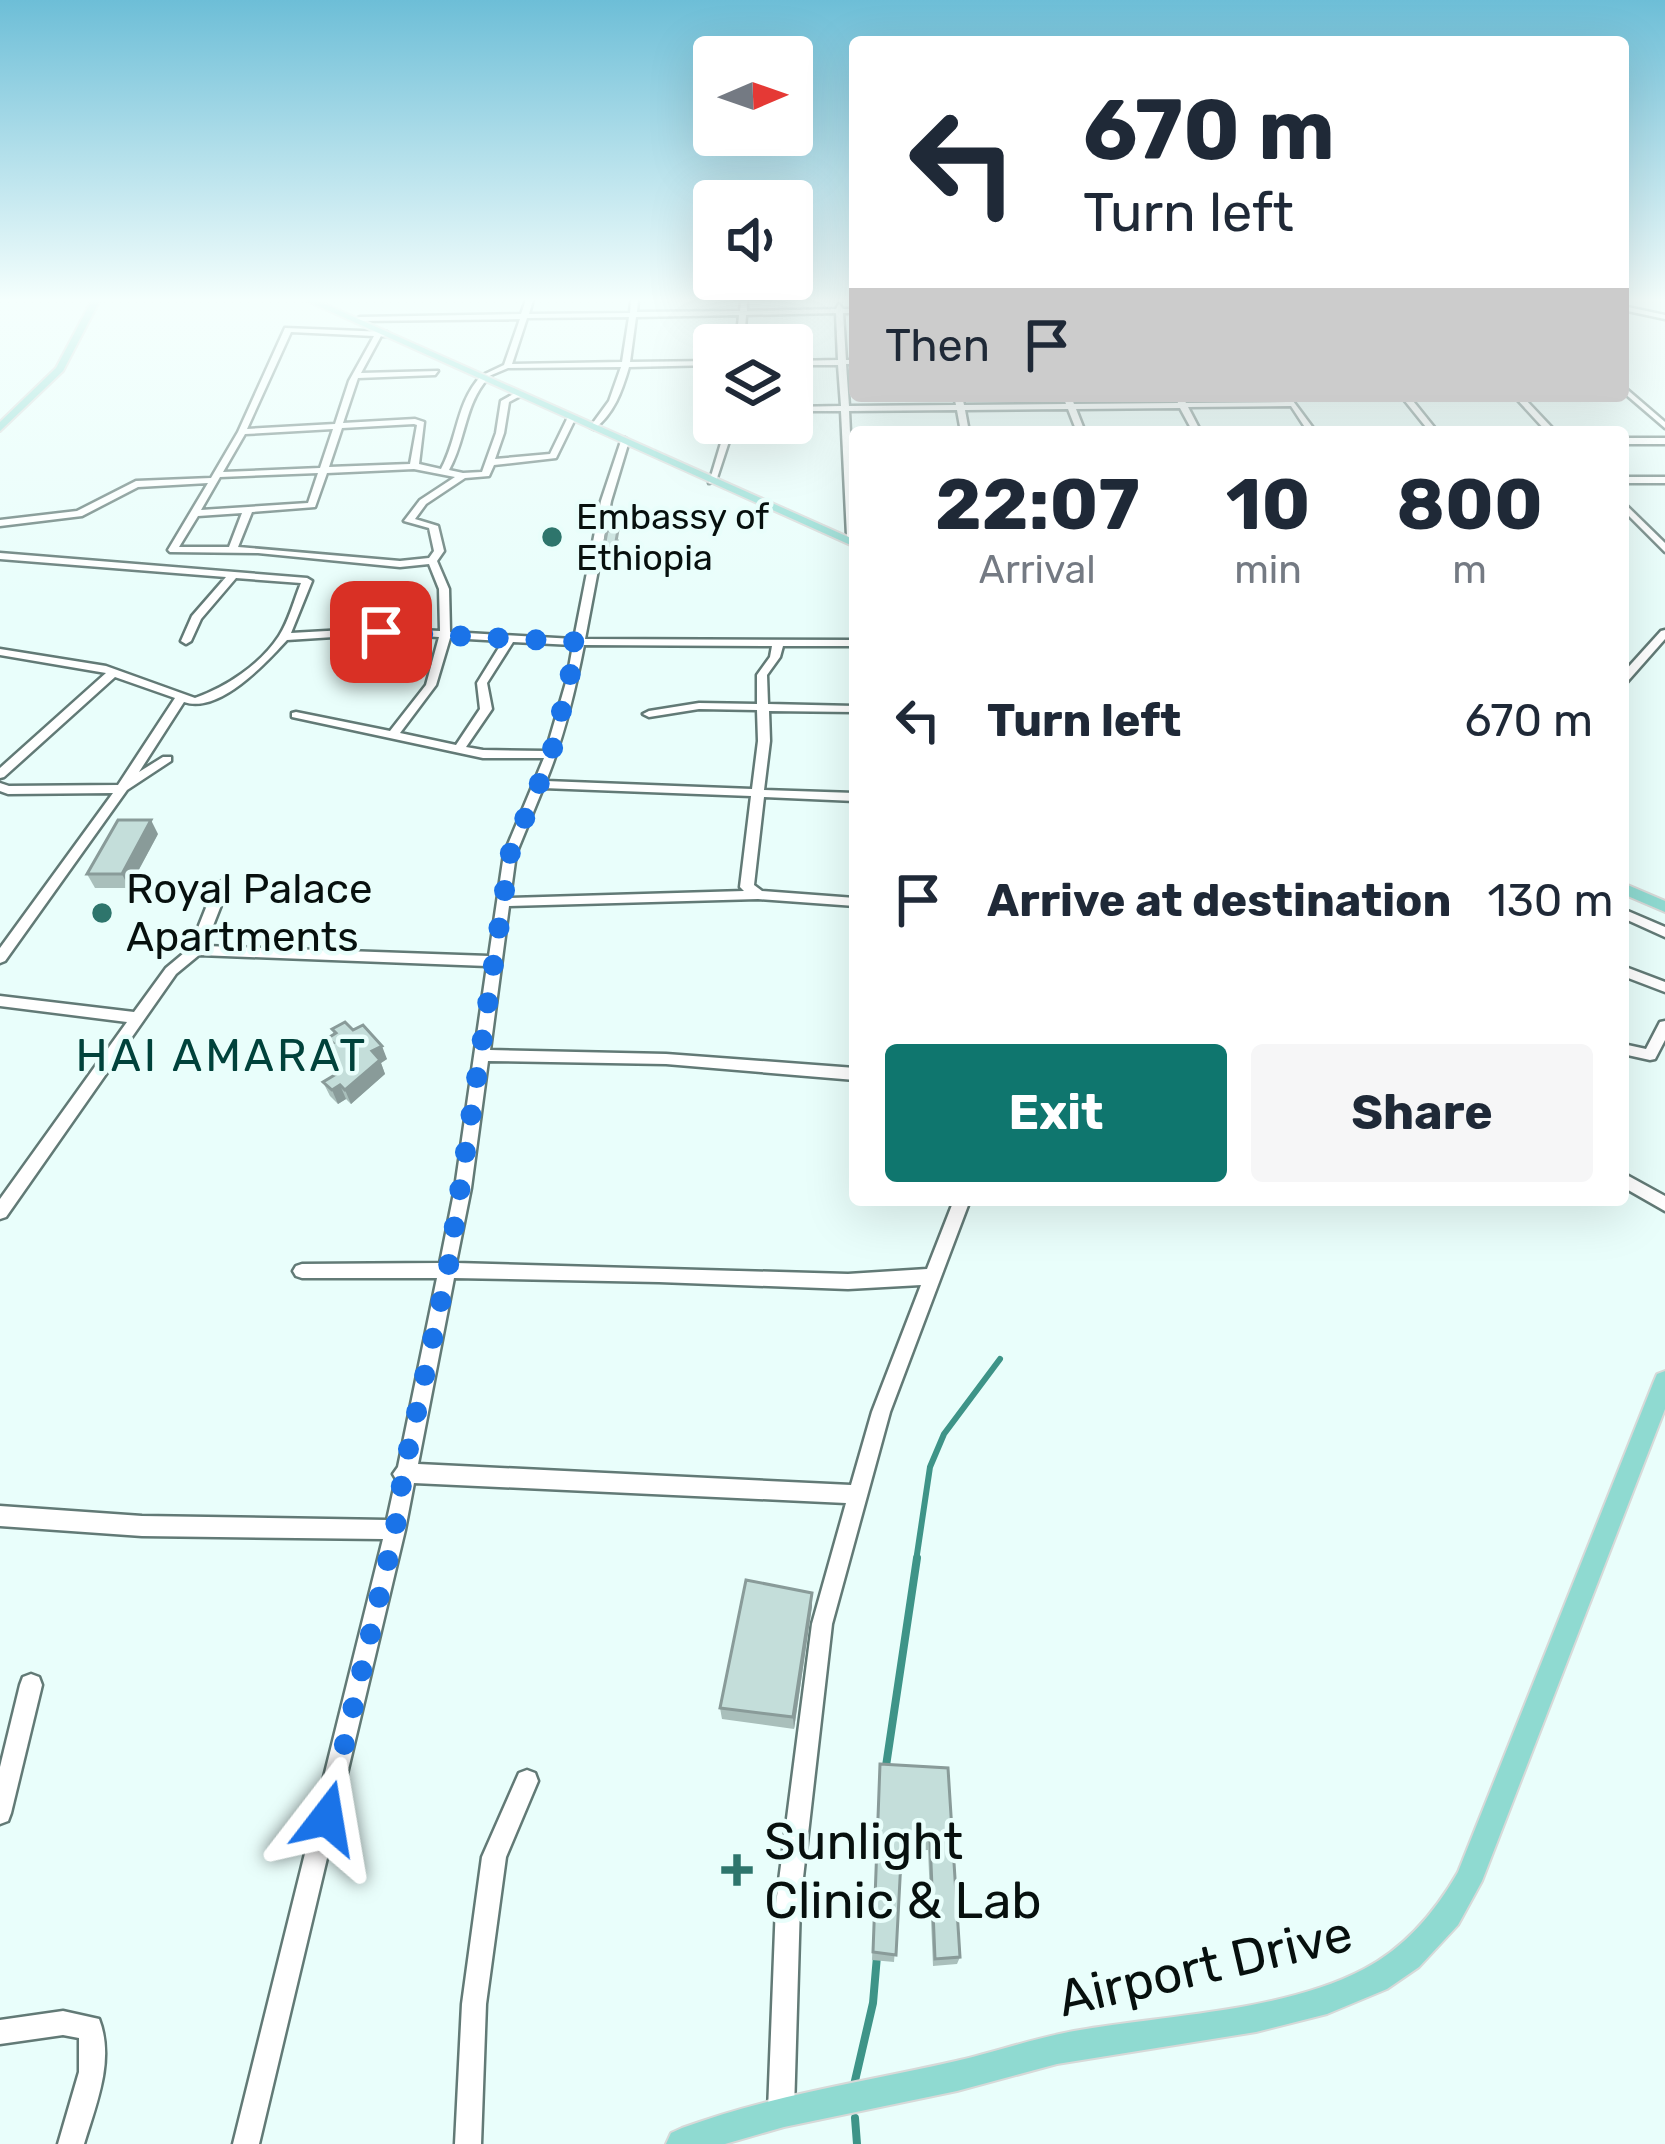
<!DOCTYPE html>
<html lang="en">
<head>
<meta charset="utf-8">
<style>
	body { margin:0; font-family:Rubik,sans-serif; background:#f6f6f7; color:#1f2937; height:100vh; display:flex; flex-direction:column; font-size:45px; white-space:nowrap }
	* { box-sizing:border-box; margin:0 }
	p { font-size:39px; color:#747a83 }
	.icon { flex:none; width:66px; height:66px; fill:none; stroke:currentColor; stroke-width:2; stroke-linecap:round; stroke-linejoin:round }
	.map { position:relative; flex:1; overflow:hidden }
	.details { position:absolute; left:849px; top:426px; width:780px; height:780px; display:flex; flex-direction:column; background:#fff; border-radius:12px; box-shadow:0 12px 48px #0002 }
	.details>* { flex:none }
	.top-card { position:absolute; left:849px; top:36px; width:780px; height:366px; border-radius:12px; box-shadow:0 12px 48px #0002; background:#fff; color:#1f2937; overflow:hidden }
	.needle { width:78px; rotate:88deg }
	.buttons { position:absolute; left:693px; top:36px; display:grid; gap:24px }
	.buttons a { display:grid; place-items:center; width:120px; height:120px; border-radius:12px; background:#fff; box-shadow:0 12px 48px #0002; font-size:60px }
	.pin { position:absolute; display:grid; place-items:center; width:102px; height:102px; color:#fff; margin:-51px; border-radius:24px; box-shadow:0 6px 18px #0006 }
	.me { position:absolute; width:132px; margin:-66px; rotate:14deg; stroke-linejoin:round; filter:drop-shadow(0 0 9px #0008) }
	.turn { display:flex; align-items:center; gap:42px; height:252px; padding:0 36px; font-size:54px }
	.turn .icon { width:156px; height:156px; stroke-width:2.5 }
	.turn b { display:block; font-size:84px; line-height:102px }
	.then { display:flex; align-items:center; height:114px; padding:0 36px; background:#0003; gap:24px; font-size:45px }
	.eta { display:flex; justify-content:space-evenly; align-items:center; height:204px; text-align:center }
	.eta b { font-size:72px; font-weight:700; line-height:84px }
	.primary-button { display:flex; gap:24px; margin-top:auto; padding:24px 36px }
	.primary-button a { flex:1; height:138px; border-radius:12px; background:#0f766e; color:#fff; font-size:48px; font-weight:700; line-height:138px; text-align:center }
	.primary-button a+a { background:#f6f6f7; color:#1f2937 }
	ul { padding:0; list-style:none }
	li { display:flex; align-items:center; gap:36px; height:180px; padding:0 36px }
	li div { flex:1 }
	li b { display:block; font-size:45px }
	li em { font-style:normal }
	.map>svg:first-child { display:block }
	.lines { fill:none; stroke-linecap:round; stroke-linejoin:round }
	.stream-far1 { stroke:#3e9488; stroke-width:6 }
	.stream { stroke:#3e9488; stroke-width:8 }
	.minor-casing { stroke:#627a76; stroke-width:5 }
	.major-casing { stroke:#d7d9d8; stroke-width:4 }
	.minor { fill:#fff; fill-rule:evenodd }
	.major { fill:#8fdad1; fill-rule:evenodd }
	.wall { fill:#a9bfbb }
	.shaded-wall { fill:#899b99 }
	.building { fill:#c4deda; stroke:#899b99; stroke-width:3 }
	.route { stroke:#1a73e8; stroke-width:21; stroke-dasharray:0 37.8 }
	.poi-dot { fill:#2e756c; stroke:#e9fefb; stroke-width:4.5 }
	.labels { text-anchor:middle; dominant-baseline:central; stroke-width:9; stroke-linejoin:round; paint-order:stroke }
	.far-poi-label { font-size:36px; fill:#07100e; stroke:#e9fefb; text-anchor:start }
	.poi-label { font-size:42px; fill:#07100e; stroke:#e9fefb; text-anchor:start }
	.neighbourhood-label { font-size:45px; letter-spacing:3px; fill:#00423b; stroke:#e9fefb }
	.near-poi-label { font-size:51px; fill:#07100e; stroke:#e9fefb; text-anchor:start }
	.near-street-label { font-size:51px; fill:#07100e; stroke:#e9fefb }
</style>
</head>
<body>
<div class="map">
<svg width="1665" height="2144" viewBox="0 0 1665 2144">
	<rect width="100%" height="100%" fill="#e9fefb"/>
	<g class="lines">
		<path class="stream-far1" d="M916 1561 930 1467 944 1434 1000 1359"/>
		<g class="stream">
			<path d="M886 1766 917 1558"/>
			<path d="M854 2085 873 2003 877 1956"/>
			<path d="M855 2118 857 2144"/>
		</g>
		<defs>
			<g id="minor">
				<path d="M526 300H533L529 314 630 313 631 300H638L637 312 740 311 741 300H747V311L836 309 839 304 843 309H855V313H843L846 360H855V364H846L849 406 956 405 954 396H962L964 405 1066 404 1063 396H1071L1074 404 1178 403 1176 396H1182L1186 403 1288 402 1286 399 1290 397 1316 432H1308L1291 406 1188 407 1201 432H1193L1180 408 1076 409 1085 432H1077L1068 409 965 410 969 432H961L957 410 849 411 855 538 852 539 847 536 841 411H792V407L841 406 838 365H792V361L838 360 836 313 746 315 744 345H736L739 315 636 317 630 362 714 361V365L629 367C622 391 614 414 594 429L590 427 609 401 621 367 508 368 489 376 485 374 504 365 520 319 360 321 356 319 360 317 521 314ZM629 317 622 362 512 364 527 318Z"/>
				<path d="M1623 306 1665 315V319L1623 310Z"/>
				<path d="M285 328 387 332V336H381L361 373 438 371 435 375 358 378 343 423 415 419 424 422 419 464 441 469C458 438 456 403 481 376L488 378C464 405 466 440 449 470L463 473 482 472 496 433 501 401 517 392 524 394 509 402 504 433 495 459 550 454 569 415 576 417 556 458 494 465 489 476 465 478 426 504 415 519 438 526 444 551 437 561 449 589 450 632 574 639 601 501 621 441 625 438 629 441 611 501 585 639 855 640V646H783L780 657 767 675 768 704 855 706V712L769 711 770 741 764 790 855 793V801L764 797 754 885 762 891 855 898V906L758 899 509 906 490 1050 666 1054 855 1068V1080L666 1064 488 1061 471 1188 456 1263 848 1274 927 1269 954 1200H970L890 1412 832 1624 800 1904 794 2111 790 2120 781 2124 772 2120 768 2111 776 1904 812 1624 846 1503 414 1483 405 1530 259 2144H233L383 1539 142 1536 0 1526V1506L142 1516 387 1520 396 1479 393 1474 398 1467 437 1278H302L296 1276 293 1271 296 1266 302 1264 440 1263 455 1188 487 966 199 955 176 974 6 1217 0 1219V1199L127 1022 0 1006V996L134 1012 166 968 190 948 215 885 222 881 229 885 205 946 489 956 504 854 544 758H483L292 717V713L296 712 390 731 426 685 439 637 381 634 287 640C265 664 219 714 184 702L139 772 163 757H171V761L127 790 5 961 0 963V948L113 793 8 794 0 791V783L9 786 118 785 175 698 115 677 4 777 0 778V768L106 673 0 655V649L106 666 195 698C226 687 260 665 279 636 289 621 294 600 301 583L236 578 201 619 191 641 186 644 181 641 192 616 226 577 0 559V553L307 578 312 581 291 633 381 628 440 631 439 589 429 564 400 567 258 553 170 552 168 550 208 483 138 487 82 516 0 526V520L77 511 136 481 211 478 238 432ZM291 332 374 336 349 381 335 424 247 429ZM414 424 417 425 410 464 329 467 342 428ZM333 429 320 468 223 472 245 434ZM414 469 455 477 420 500 404 521 429 528 434 551 429 558 400 561 238 547 252 512 315 507 327 473ZM318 473 308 503 201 510 220 477ZM242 513 229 547H179L198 516ZM450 638 503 641 477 683 480 709 456 745 400 733 436 685ZM513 642 573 645 567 679 546 751 483 750 466 747 492 709 487 683ZM584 645 772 646 770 657 757 675V704L699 703 649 711 643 714 649 717 699 709 757 710 758 741 752 789 546 781C564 737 575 691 584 645ZM543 788 751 796 740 887 744 891 510 898 516 854ZM454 1278 659 1282 848 1289 921 1285 872 1412 851 1485 418 1464Z"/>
				<path d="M1623 386 1665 422V428L1623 392Z"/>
				<path d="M1401 396H1409L1438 432H1430Z"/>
				<path d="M1514 396H1522L1556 432H1547Z"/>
				<path d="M727 423H735L716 481 709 483Z"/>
				<rect x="1623" y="438" width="42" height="6"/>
				<rect x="1623" y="477" width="42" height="6"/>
				<path d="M1623 502 1665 543V552L1623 510Z"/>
				<path d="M1665 630V639L1627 682 1623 683V673L1661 631Z"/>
				<path d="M1623 909 1665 927V937L1623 918Z"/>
				<path d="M1623 966 1665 982V992L1623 976Z"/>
				<path d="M1665 1021V1040L1655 1059 1650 1060 1623 1054V1044L1646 1049 1660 1022Z"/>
				<path d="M1623 1173 1665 1196V1211L1623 1187Z"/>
				<path d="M31 1674 39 1677 42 1685 11 1813 8 1821 0 1824V1767L20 1685 23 1677Z"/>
				<path d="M527 1770 535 1773 538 1781 506 1857 486 2004 481 2144H455L462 2004 482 1857 519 1773Z"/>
				<path d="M63 2011 99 2019C115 2060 96 2104 84 2144H58L79 2072V2038L63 2035 0 2044V2020Z"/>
			</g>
			<g id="major">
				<path d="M92 300H100L63 371 0 431V422L56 368Z"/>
				<path d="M305 300H316L855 540V547Z"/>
				<path d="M1623 883 1665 901V912L1623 894Z"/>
				<path d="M1665 1371V1409L1482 1881 1458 1925 1419 1967 1387 1989 1327 2014 1256 2032 1057 2064 957 2091 784 2127 725 2144H666L671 2133 682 2128C771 2095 864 2082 956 2061 998 2051 1038 2037 1080 2030 1168 2015 1285 2011 1364 1969 1406 1947 1435 1912 1458 1872L1654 1381 1657 1374Z"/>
			</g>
		</defs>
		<use href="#minor" class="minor-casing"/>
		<use href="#major" class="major-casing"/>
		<use href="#minor" class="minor"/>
		<use href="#major" class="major"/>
	</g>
	<g class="wall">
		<path d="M619 539 616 556H605L604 547Z"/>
		<path d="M158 834 129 888H95L87 874Z"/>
		<path d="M332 1029 353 1030 387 1059 381 1063 385 1074 351 1104 346 1099 338 1104 330 1096 323 1082 334 1076 326 1060 330 1058 326 1048 331 1044 328 1038 334 1034Z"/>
		<path d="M812 1606 794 1729 722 1719 720 1708Z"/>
		<path d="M948 1768 960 1957 957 1964 933 1966 928 1850 902 1851 894 1962 872 1960 879 1776Z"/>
	</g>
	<g class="shaded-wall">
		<path d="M151 820 158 834 129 888 122 874Z"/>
		<path d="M382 1046 387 1059 381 1063 385 1074 351 1104 345 1090 372 1051Z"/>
		<path d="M340 1085 346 1099 338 1104 332 1090Z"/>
		<path d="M812 1593V1606L794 1729 793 1717Z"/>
	</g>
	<g class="building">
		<path d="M618 530 615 547H604L607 531Z"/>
		<path d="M118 820H151L122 874H87Z"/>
		<path d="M345 1022 353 1030 363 1025 382 1046 372 1051 380 1060 345 1090 340 1085 332 1090 323 1082 338 1073 326 1060 333 1056 326 1048 333 1043 328 1038 336 1033 332 1029Z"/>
		<path d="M746 1580 812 1593 793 1717 720 1708Z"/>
		<path d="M880 1764 948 1768 960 1957 935 1959 930 1840 902 1841 896 1955 873 1952Z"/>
	</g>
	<linearGradient id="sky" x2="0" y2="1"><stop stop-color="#6dbed7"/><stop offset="0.5" stop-color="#f5fffd"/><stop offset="1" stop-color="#f5fffd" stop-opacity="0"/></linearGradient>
	<rect width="1665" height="600" fill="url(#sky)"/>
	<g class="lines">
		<path class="route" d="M327 1818 395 1530 403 1474 448 1269 510 854 551 755 578 642 381 632"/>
	</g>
	<g class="poi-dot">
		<circle cx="552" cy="537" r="12"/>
		<circle cx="102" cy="913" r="12"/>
		<path d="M731 1852h12v12h12v12h-12v12h-12v-12h-12v-12h12z"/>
	</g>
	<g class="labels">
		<g class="far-poi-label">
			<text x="576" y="516">Embassy of<tspan x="576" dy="41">Ethiopia</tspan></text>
		</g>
		<g class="poi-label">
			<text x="126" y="889">Royal Palace<tspan x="126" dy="48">Apartments</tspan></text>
		</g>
		<g class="neighbourhood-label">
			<text x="222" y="1055">HAI AMARAT</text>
		</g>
		<g class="near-poi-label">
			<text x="764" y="1841">Sunlight<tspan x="764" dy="59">Clinic &amp; Lab</tspan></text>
		</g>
		<g class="near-street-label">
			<text transform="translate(1205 1966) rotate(-13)">Airport Drive</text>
		</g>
	</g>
</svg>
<div class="buttons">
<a><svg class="needle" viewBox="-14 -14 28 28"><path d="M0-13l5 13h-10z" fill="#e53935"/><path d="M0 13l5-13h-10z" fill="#747a83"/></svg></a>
<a><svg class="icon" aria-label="sound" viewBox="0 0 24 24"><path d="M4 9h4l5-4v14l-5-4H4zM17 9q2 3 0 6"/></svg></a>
<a><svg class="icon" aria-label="layers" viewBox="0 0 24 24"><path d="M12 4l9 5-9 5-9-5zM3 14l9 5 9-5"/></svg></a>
</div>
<div class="pin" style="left:381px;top:632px;background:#d93025"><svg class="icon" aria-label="arrive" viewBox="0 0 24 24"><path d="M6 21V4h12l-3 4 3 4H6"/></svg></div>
<svg class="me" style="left:327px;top:1818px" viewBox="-20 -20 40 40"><path d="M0-17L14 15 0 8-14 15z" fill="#1a73e8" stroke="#fff" stroke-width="4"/></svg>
<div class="top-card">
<div class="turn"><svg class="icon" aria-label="left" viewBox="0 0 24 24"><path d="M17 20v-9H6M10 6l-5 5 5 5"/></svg><div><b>670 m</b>Turn left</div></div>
<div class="then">Then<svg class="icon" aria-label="arrive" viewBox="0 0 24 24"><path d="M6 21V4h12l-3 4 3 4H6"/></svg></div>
</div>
<section class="details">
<div class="eta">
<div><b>22:07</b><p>Arrival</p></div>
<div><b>10</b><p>min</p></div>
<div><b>800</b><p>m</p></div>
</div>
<ul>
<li><svg class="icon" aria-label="left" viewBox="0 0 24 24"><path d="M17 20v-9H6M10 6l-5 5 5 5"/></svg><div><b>Turn left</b></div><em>670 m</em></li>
<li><svg class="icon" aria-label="arrive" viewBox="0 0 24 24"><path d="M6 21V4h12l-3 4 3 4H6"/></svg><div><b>Arrive at destination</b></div><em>130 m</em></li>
</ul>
<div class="primary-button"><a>Exit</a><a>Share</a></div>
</section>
</div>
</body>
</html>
